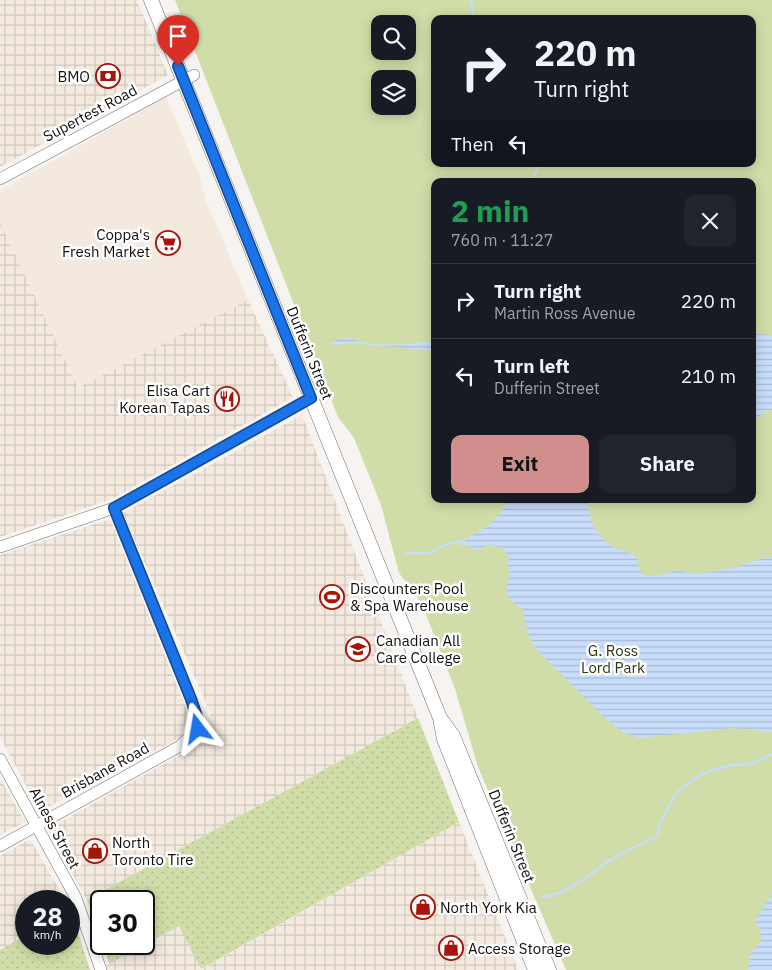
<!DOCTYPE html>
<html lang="en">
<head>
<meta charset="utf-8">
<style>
	body { margin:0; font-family:"IBM Plex Sans",sans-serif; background:#20242c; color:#f1f3f6; height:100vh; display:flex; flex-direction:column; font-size:19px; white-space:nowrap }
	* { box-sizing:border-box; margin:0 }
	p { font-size:16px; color:#9ea1a6 }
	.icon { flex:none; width:28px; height:28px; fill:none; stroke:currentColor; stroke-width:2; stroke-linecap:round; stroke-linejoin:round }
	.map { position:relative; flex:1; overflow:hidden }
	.panel { position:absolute; left:431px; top:178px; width:325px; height:325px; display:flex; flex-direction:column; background:#171b24; border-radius:10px; box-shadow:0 2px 12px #0003 }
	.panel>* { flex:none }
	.top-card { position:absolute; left:431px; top:15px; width:325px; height:152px; border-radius:10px; box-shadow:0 2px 12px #0003; background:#171b24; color:#f1f3f6; overflow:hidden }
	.controls { position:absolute; left:371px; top:15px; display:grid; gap:10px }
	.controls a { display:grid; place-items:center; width:45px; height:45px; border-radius:10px; background:#171b24; box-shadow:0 2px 12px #0003; font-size:25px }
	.speed { position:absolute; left:15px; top:890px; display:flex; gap:10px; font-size:25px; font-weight:700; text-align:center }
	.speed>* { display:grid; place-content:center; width:65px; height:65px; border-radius:50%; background:#171b24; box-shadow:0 2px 12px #0003; line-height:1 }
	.speed small { font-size:12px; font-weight:400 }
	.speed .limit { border:2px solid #111; border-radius:8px; background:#fff; color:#111 }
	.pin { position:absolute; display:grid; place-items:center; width:42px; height:42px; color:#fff; margin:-51px -21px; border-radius:50% 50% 50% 0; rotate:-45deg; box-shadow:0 0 5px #0007 }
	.pin .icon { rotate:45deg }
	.me { position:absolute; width:55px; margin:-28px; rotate:346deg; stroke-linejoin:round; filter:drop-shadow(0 0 4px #0008) }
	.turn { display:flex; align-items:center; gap:18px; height:105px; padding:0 20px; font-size:22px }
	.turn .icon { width:65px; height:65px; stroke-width:2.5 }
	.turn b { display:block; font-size:35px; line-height:42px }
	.then { display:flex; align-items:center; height:48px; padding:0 20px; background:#0003; gap:10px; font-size:19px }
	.round { display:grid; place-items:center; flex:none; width:52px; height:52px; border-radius:10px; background:#20242c }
	.summary { display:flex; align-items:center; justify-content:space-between; height:85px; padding:0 20px }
	h1 { font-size:30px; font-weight:800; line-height:38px; color:#1e9e55 }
	.primary-button { display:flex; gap:10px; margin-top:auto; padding:10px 20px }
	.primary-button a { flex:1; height:58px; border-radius:10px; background:#d08f8c; color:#111; font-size:20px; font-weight:800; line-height:58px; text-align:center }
	.primary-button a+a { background:#20242c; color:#f1f3f6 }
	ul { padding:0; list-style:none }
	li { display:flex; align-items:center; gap:15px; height:75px; padding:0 20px; border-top:1px solid #363941 }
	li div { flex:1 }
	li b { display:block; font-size:19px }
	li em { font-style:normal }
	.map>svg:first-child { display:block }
	.built { fill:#f3e9df }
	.industrial { fill:url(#industrial-grid) }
	.grass { fill:url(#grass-dots) }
	.green { fill:#d0dda8; fill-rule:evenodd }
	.water { fill:url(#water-rules) }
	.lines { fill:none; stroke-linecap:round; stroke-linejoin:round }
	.stream { stroke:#c7ddf9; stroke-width:2.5 }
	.minor-casing { stroke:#736f6c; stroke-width:12 }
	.major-casing { stroke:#736f6c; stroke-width:15 }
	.minor { stroke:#fff; stroke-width:11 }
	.major { stroke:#fff; stroke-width:14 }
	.route-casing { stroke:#114b97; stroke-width:12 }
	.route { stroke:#1a73e8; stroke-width:9 }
	.labels { text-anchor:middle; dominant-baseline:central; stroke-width:5; stroke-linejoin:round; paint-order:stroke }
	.poi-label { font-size:15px; fill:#0f0e0d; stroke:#fff; text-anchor:start }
	.street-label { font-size:15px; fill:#0f0e0d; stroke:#fff }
	.park-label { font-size:15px; fill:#2f3611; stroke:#fff }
</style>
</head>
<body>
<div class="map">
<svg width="772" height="970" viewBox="0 0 772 970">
	<defs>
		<pattern id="industrial-grid" width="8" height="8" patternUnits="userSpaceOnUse" patternTransform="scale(1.25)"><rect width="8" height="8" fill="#f3e9df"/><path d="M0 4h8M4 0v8" fill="none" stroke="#cfc7be"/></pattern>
		<pattern id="grass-dots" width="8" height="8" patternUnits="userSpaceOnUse" patternTransform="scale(1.25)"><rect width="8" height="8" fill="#d0dda8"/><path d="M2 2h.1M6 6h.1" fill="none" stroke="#b1bc8f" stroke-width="1.8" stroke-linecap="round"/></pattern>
		<pattern id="water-rules" width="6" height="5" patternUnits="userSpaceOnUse" patternTransform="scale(1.25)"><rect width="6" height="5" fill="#c7ddf9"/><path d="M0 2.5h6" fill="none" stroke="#aabcd4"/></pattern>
	</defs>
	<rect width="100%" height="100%" fill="#f7f3f0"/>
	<path class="built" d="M166 97 200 177 205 198 248 300 78 389 0 223V191Z"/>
	<g class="industrial">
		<path d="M0 0H137L168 75 0 167Z"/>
		<path d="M0 223 78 388 248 300 293 397 112 499 0 537Z"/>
		<path d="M302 415 418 718 87 900 48 829 208 739 211 714 123 513Z"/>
		<path d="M110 519 187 711 185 725 181 737 40 811 0 737V555Z"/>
		<path d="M0 778 25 822 0 835Z"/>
		<path d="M459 822 518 970H98L179 926 202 969Z"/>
		<path d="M30 839 66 901H26V935L0 950V856Z"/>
	</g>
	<g class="grass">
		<path d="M418 718 459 822 201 969 179 926 109 964 104 944H144V901H101V935L87 900Z"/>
		<path d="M71 910 90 970H0V950L26 935V944H69V912Z"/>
	</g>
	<path class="green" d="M175 0H772V970H566L478 767 455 689 422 604 399 573 381 505 354 438 338 417ZM435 19H752V164H435ZM380 24H408V51H380ZM380 79H408V106H380ZM435 181H752V499H435Z"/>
	<g class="water">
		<path d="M753 333 772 335V410L761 414 753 423Z"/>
		<path d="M346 338C374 347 406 346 435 340V351L348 343 333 346 331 342Z"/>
		<path d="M508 499H588C586 516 599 541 615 548 623 551 630 552 637 557L640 570 645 576 662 575 676 570 697 574 739 567 752 561 772 557V732L734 728 639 738 623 732 608 721 536 649 529 636 522 609 514 604 507 594 506 587 510 575 507 563 510 558 503 549 490 544 476 551 469 545 459 546C463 538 474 535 482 530 494 523 502 511 508 499Z"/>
		<path d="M772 894V970H748L751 953 762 939 756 919Z"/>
	</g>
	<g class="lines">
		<g class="stream">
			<path d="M471 0 474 19"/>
			<path d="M535 181 534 177 539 164"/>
			<path d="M406 553H429L447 544 464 541"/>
			<path d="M543 897C569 893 584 879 603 865 620 853 640 845 658 836L659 825 676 793 701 774 727 766 754 763 772 754"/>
		</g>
		<defs>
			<g id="minor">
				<path d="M0 179 194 75"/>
				<path d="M0 547 114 508 316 395"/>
				<path d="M0 759 76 898 101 970"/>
				<path d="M0 846 180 746 198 729V720L191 699 114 508"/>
			</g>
			<g id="major">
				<path d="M151 0 440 718 444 739 535 970"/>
				<path d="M442 721 453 736 549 970"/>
			</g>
		</defs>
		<use href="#minor" class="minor-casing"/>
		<use href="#major" class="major-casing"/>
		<use href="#minor" class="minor"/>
		<use href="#major" class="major"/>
	</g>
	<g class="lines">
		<defs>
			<path id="route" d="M178 66 311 398 114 508 191 699 198 720V729"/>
		</defs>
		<use href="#route" class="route-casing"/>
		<use href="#route" class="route"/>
	</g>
	<defs>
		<symbol id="bank-ring" viewBox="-11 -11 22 22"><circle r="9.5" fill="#fff" stroke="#a7140a" stroke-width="1.5"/><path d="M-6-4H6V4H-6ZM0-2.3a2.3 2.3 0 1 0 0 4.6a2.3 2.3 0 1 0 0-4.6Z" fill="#a7140a"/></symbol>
		<symbol id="supermarket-ring" viewBox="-11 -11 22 22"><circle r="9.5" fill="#fff" stroke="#a7140a" stroke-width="1.5"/><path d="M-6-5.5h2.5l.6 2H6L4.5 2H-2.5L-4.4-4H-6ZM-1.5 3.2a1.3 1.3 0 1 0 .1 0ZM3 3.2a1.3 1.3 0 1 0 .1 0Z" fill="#a7140a"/></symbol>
		<symbol id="restaurant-ring" viewBox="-11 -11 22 22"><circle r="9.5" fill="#fff" stroke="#a7140a" stroke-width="1.5"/><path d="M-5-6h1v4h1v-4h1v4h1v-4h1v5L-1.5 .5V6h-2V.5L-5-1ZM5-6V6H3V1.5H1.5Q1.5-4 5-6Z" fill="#a7140a"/></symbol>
		<symbol id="stadium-ring" viewBox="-11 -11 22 22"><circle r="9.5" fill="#fff" stroke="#a7140a" stroke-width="1.5"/><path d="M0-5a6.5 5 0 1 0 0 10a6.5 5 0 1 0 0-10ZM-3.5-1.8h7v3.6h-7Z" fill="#a7140a"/></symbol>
		<symbol id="university-ring" viewBox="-11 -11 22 22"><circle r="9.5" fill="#fff" stroke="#a7140a" stroke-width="1.5"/><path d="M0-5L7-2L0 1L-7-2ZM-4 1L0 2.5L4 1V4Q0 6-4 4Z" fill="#a7140a"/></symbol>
		<symbol id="shop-ring" viewBox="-11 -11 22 22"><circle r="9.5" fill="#fff" stroke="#a7140a" stroke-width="1.5"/><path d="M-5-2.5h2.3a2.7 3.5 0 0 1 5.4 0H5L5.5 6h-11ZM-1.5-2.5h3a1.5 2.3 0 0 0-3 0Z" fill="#a7140a"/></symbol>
	</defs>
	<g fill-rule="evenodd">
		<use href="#bank-ring" x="94" y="62" width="28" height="28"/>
		<use href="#supermarket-ring" x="154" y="229" width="28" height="28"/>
		<use href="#restaurant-ring" x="213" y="385" width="28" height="28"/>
		<use href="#stadium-ring" x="318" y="583" width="28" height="28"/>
		<use href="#university-ring" x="344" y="635" width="28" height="28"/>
		<use href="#shop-ring" x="81" y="837" width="28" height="28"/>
		<use href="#shop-ring" x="409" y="893" width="28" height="28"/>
		<use href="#shop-ring" x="437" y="934" width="28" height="28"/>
	</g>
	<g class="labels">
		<g class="poi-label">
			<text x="90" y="76" text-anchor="end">BMO</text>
			<text x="150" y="234" text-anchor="end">Coppa's<tspan x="150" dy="17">Fresh Market</tspan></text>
			<text x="210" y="390" text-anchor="end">Elisa Cart<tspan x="210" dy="17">Korean Tapas</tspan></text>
			<text x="350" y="588">Discounters Pool<tspan x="350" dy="17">&amp; Spa Warehouse</tspan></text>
			<text x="376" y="640">Canadian All<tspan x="376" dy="17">Care College</tspan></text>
			<text x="112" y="842">North<tspan x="112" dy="17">Toronto Tire</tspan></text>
			<text x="440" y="907">North York Kia</text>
			<text x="468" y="948">Access Storage</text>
		</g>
		<g class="street-label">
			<text transform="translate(90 113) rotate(-28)">Supertest Road</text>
			<text transform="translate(310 353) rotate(68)">Dufferin Street</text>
			<text transform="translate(105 770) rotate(-29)">Brisbane Road</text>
			<text transform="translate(55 828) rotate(62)">Alness Street</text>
			<text transform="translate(512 836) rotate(68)">Dufferin Street</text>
		</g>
		<g class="park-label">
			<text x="613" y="650">G. Ross<tspan x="613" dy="17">Lord Park</tspan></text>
		</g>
	</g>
</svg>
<div class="controls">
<a><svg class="icon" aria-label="search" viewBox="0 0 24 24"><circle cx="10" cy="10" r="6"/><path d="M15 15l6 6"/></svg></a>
<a><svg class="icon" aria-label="layers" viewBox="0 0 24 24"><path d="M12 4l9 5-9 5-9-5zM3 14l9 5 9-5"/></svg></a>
</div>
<div class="speed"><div>28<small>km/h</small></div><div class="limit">30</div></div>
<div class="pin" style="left:178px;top:66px;background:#d93025"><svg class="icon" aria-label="arrive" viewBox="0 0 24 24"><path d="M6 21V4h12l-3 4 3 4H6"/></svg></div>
<svg class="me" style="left:198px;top:729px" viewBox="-20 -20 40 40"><path d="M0-17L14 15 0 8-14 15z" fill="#1a73e8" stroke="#fff" stroke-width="4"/></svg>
<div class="top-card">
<div class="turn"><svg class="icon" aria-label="right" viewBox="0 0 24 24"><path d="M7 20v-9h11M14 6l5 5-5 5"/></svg><div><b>220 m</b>Turn right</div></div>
<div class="then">Then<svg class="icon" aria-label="left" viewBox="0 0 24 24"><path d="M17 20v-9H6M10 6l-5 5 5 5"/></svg></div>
</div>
<section class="panel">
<div class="summary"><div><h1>2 min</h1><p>760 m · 11:27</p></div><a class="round"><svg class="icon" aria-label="close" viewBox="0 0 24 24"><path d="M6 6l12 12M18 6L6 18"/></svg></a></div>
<ul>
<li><svg class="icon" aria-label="right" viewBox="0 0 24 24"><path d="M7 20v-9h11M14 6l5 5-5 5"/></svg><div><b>Turn right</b><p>Martin Ross Avenue</p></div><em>220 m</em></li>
<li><svg class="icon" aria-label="left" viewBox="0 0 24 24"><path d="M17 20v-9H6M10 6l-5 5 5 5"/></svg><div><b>Turn left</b><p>Dufferin Street</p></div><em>210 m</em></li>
</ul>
<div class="primary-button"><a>Exit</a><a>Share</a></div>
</section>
</div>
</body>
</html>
